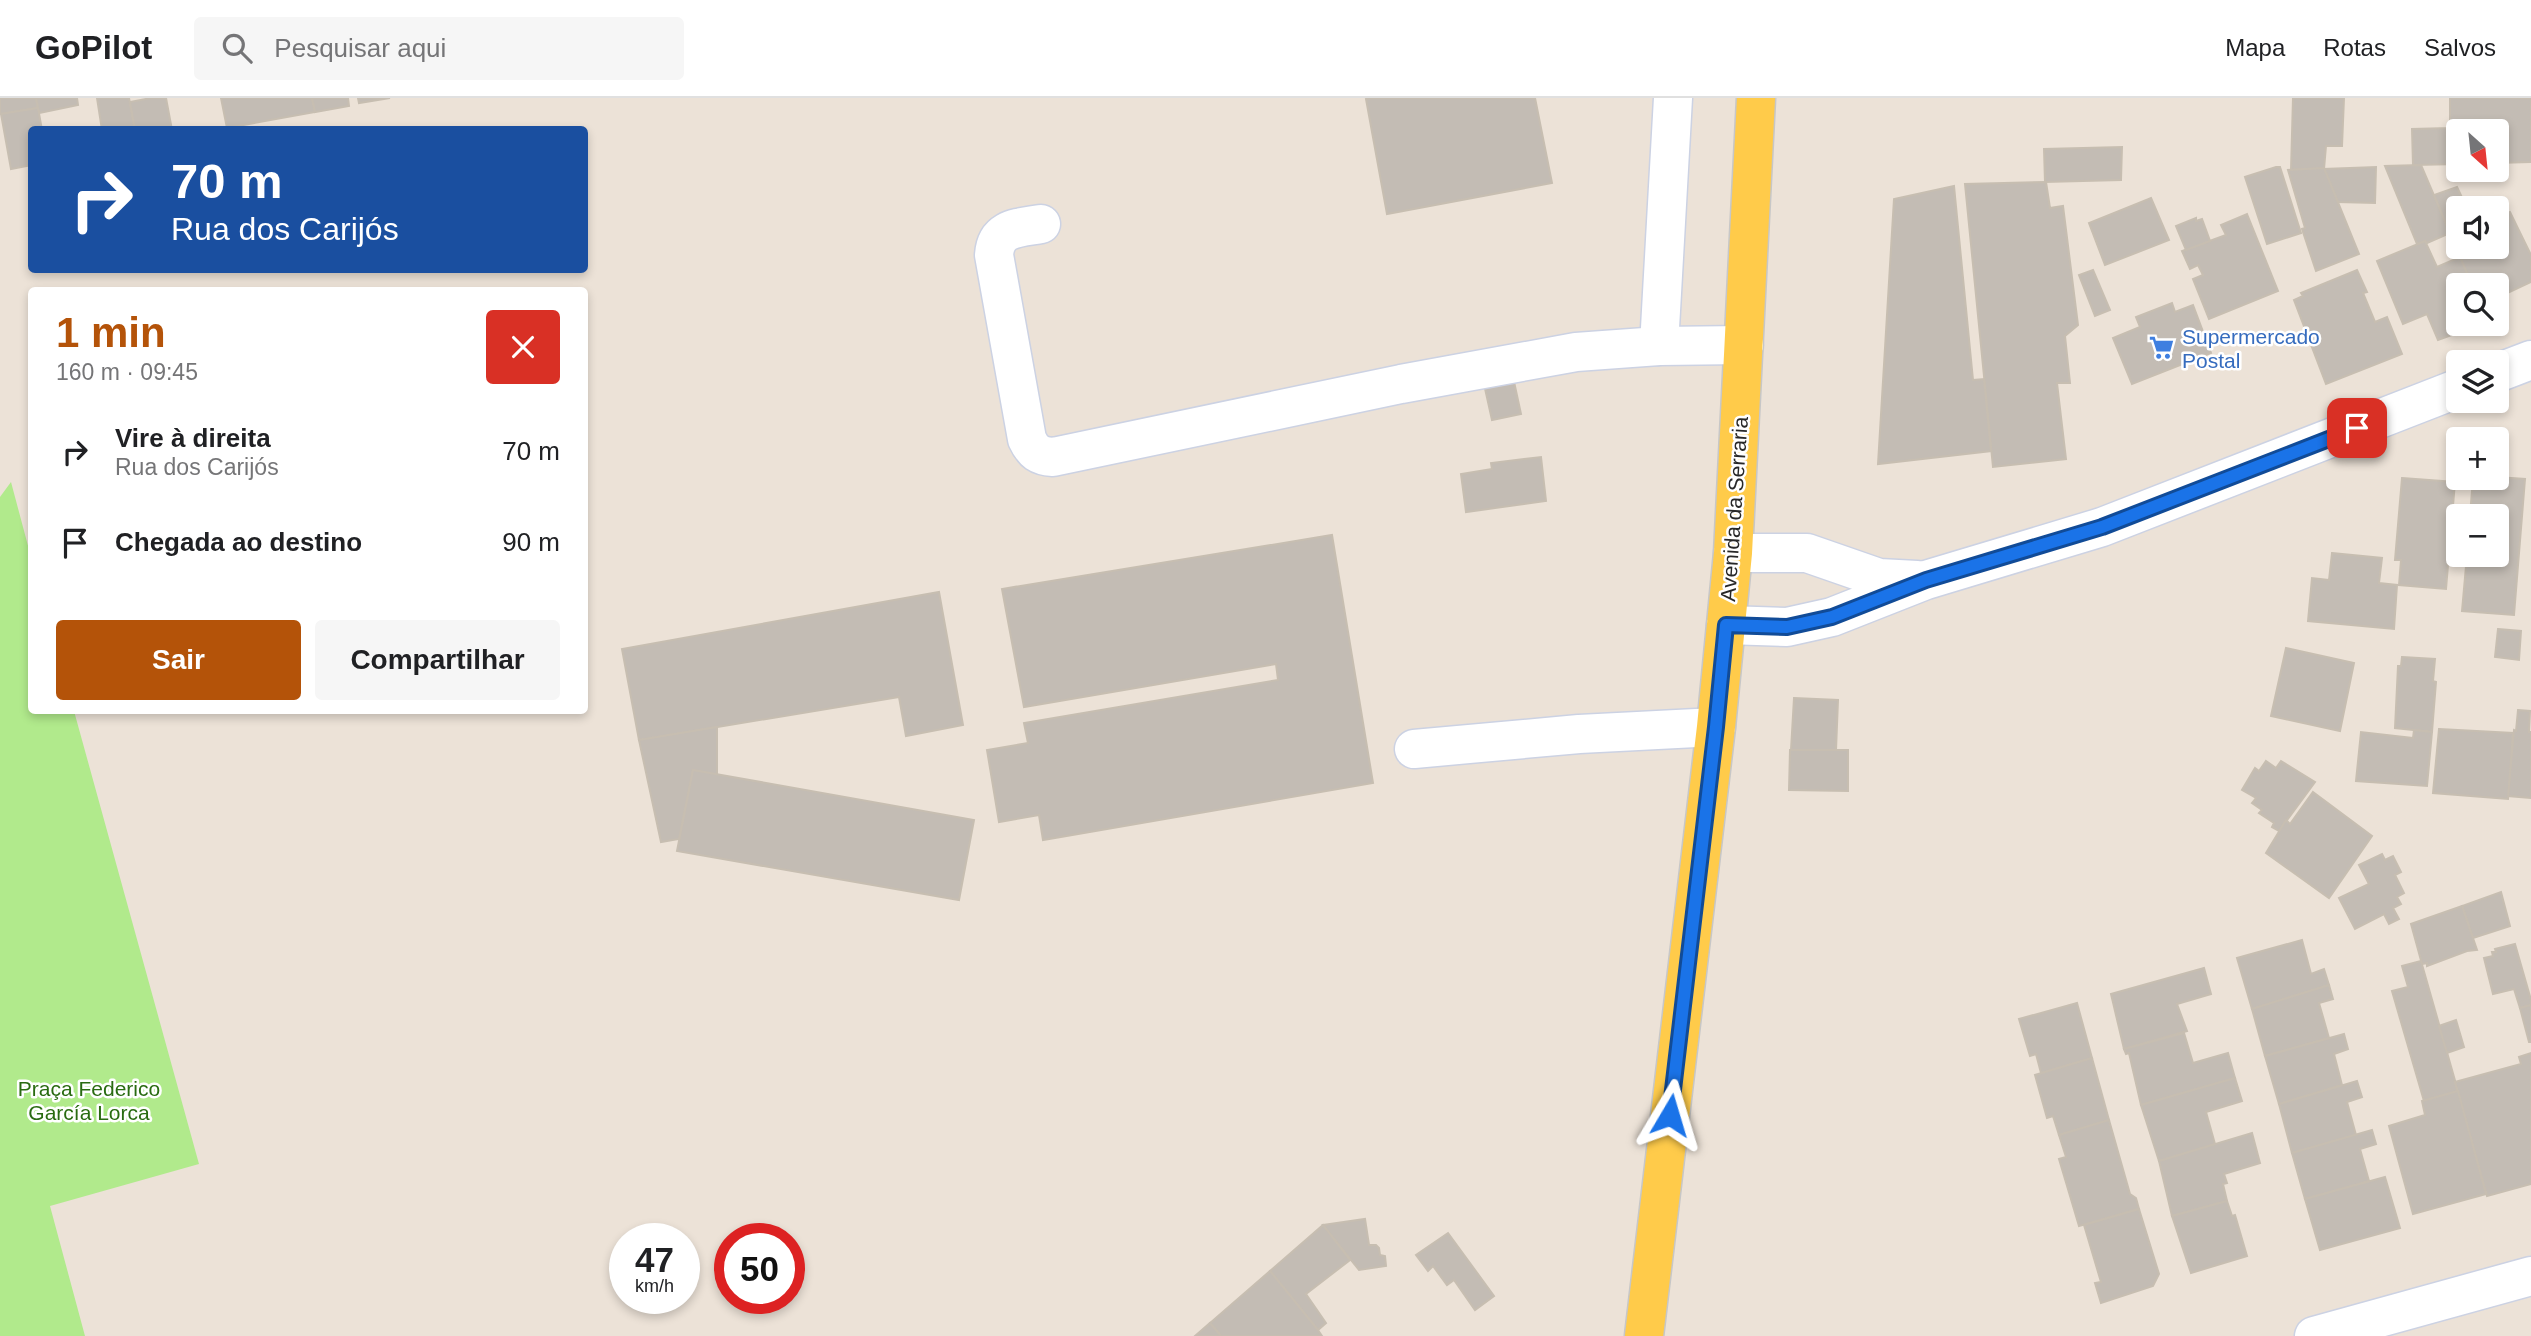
<!DOCTYPE html>
<html lang="pt">
<head>
<meta charset="utf-8">
<style>
	body { margin:0; font-family:Arial,sans-serif; background:#f6f6f6; color:#202124; height:100vh; display:flex; flex-direction:column; font-size:26px; white-space:nowrap }
	* { box-sizing:border-box; margin:0 }
	p { font-size:23px; color:#757577 }
	.icon { flex:none; width:38px; height:38px; fill:none; stroke:currentColor; stroke-width:2; stroke-linecap:round; stroke-linejoin:round }
	.map { position:relative; flex:1; overflow:hidden }
	.drawer { position:absolute; left:28px; top:189px; width:560px; height:427px; display:flex; flex-direction:column; background:#fff; border-radius:7px; box-shadow:0 4px 10px #0003 }
	.drawer>* { flex:none }
	.guide { position:absolute; left:28px; top:28px; width:560px; height:147px; border-radius:7px; box-shadow:0 4px 10px #0003; background:#1a4fa0; color:#fff; overflow:hidden }
	.needle { width:46px; rotate:153deg }
	.controls { position:absolute; left:2446px; top:21px; display:grid; gap:14px }
	.controls a { display:grid; place-items:center; width:63px; height:63px; border-radius:7px; background:#fff; box-shadow:0 4px 10px #0003; font-size:35px }
	.speed { position:absolute; left:609px; top:1125px; display:flex; gap:14px; font-size:35px; font-weight:700; text-align:center }
	.speed>* { display:grid; place-content:center; width:91px; height:91px; border-radius:50%; background:#fff; box-shadow:0 4px 10px #0003; line-height:1 }
	.speed small { font-size:18px; font-weight:400 }
	.speed .limit { border:10px solid #d22; background:#fff; color:#111 }
	.pin { position:absolute; display:grid; place-items:center; width:60px; height:60px; color:#fff; margin:-30px; border-radius:14px; box-shadow:0 4px 10px #0006 }
	.me { position:absolute; width:77px; margin:-38px; rotate:7deg; stroke-linejoin:round; filter:drop-shadow(0 0 5px #0008) }
	.turn { display:flex; align-items:center; gap:24px; height:147px; padding:0 28px; font-size:32px }
	.turn .icon { width:91px; height:91px; stroke-width:2.5 }
	.turn b { display:block; font-size:49px; line-height:60px }
	.round { display:grid; place-items:center; flex:none; width:74px; height:74px; border-radius:7px; background:#f6f6f6 }
	.headline { display:flex; align-items:center; justify-content:space-between; height:119px; padding:0 28px }
	h1 { font-size:42px; font-weight:600; line-height:52px; color:#b45309 }
	.action { display:flex; gap:14px; margin-top:auto; padding:14px 28px }
	.action a { flex:1; height:80px; border-radius:7px; background:#b45309; color:#fff; font-size:28px; font-weight:600; line-height:80px; text-align:center }
	.action a+a { background:#f6f6f6; color:#202124 }
	ul { padding:0; list-style:none }
	li { display:flex; align-items:center; gap:21px; height:91px; padding:0 28px }
	li div { flex:1 }
	li b { display:block; font-size:26px }
	li em { font-style:normal }
	header { display:flex; align-items:center; gap:42px; box-sizing:border-box; height:98px; padding:0 35px; background:#fff; border-bottom:2px solid #e0e0e0 }
	header strong { font-size:33px }
	nav { display:flex; gap:38px; margin-inline-start:auto; font-size:24px }
	.search { width:490px; height:63px; background:#f6f6f6; display:flex; align-items:center; gap:18px; box-sizing:border-box; padding:0 24px; border-radius:7px; color:#757577; font-size:26px }
	.map>svg:first-child { display:block }
	.green { fill:#b1ea8c }
	.building { fill:#c3bcb4; stroke:#c7beb1; stroke-width:2 }
	.lines { fill:none; stroke-linecap:round; stroke-linejoin:round }
	.minor-casing { stroke:#ccd2e3; stroke-width:41 }
	.major-casing { stroke:#c7c7c7; stroke-width:41 }
	.minor { stroke:#fff; stroke-width:38 }
	.major { stroke:#ffcb4a; stroke-width:38 }
	.route-casing { stroke:#114b97; stroke-width:18 }
	.route { stroke:#1a73e8; stroke-width:12 }
	.labels { text-anchor:middle; dominant-baseline:central; stroke-width:5; stroke-linejoin:round; paint-order:stroke }
	.shop-label { font-size:21px; fill:#366cbe; stroke:#fff; text-anchor:start }
	.street-label { font-size:21px; fill:#282828; stroke:#fff }
	.park-label { font-size:21px; fill:#296b11; stroke:#fff }
</style>
</head>
<body>
<header>
<strong>GoPilot</strong>
<div class="search"><svg class="icon" aria-label="search" viewBox="0 0 24 24"><circle cx="10" cy="10" r="6"/><path d="M15 15l6 6"/></svg>Pesquisar aqui</div>
<nav><a>Mapa</a><a>Rotas</a><a>Salvos</a></nav>
</header>
<div class="map">
<svg width="2531" height="1238" viewBox="0 0 2531 1238">
	<rect width="100%" height="100%" fill="#ece2d7"/>
	<path class="green" d="M11 384 31 459 32 612 74 613 199 1066 50 1108 85 1238H0V399Z"/>
	<g class="building">
		<path d="M0 0H36L38 10 0 16Z"/>
		<path d="M36 0H77L78 7 39 15Z"/>
		<path d="M97 0H129L135 32H102Z"/>
		<path d="M151 0H166L172 32H135L130 4Z"/>
		<path d="M221 0H312L315 14 227 30Z"/>
		<path d="M312 0H348L349 8 315 14Z"/>
		<path d="M358 0H390L359 5Z"/>
		<path d="M1372 0H1535L1552 85 1387 116 1366 1Z"/>
		<path d="M2293 0H2344L2342 48H2326L2324 71 2291 72Z"/>
		<path d="M2450 0H2531V64L2497 65V33H2459V66L2413 67 2412 31 2450 30Z"/>
		<path d="M38 10 42 32H32V67L11 71 1 16Z"/>
		<path d="M2122 49 2121 82 2045 84 2044 51Z"/>
		<path d="M2421 67 2450 135 2427 145 2425 143 2417 146 2385 68Z"/>
		<path d="M2276 69H2280L2301 135 2267 146 2245 79Z"/>
		<path d="M2376 69 2375 105 2338 104 2324 71Z"/>
		<path d="M2324 70 2359 156 2316 173 2302 131 2305 130 2288 72Z"/>
		<path d="M2046 84 2050 110 2063 108 2078 227 2065 238 2070 285H2057L2066 361 1993 369 1965 86Z"/>
		<path d="M1954 88 1973 282 1984 281 1991 353 1878 366 1894 101Z"/>
		<path d="M2457 89 2467 110H2459V149H2497V119L2510 114 2531 157V184L2497 200V187H2472L2434 97Z"/>
		<path d="M2151 100 2169 142 2105 167 2089 125Z"/>
		<path d="M2247 116 2278 193 2209 221 2193 181 2203 177 2198 167 2190 171 2182 153 2226 137 2221 127Z"/>
		<path d="M2196 120V123L2202 121 2210 143 2186 152 2176 128Z"/>
		<path d="M2425 143 2437 169 2460 159 2472 187H2459V226H2482L2438 242 2427 216 2403 226 2377 163Z"/>
		<path d="M2093 172 2110 212 2095 218 2079 177Z"/>
		<path d="M2357 172 2367 194 2363 195 2375 224 2387 219 2402 256 2326 286 2294 202 2303 198 2301 195Z"/>
		<path d="M2172 205 2175 214 2193 207 2211 255 2132 286 2113 240 2140 229 2136 219Z"/>
		<path d="M1513 279 1521 316 1492 322 1484 286Z"/>
		<path d="M1541 359 1546 403 1466 414 1461 376 1492 371 1491 365Z"/>
		<path d="M2497 379 2525 381 2514 517 2462 513 2467 457H2497V418H2470L2473 380Z"/>
		<path d="M2402 380 2455 384 2446 491 2399 487 2401 462H2395Z"/>
		<path d="M1332 437 1373 685 1043 742 1039 717 999 724 987 652 1028 645 1024 625 1278 582 1276 566 1024 609 1002 491Z"/>
		<path d="M2332 455 2382 460 2379 485 2397 487 2394 531 2308 523 2312 480 2329 482Z"/>
		<path d="M939 494 963 627 906 638 899 599 639 642 622 551Z"/>
		<path d="M2498 531 2521 533 2519 562 2495 559Z"/>
		<path d="M2286 550 2354 565 2340 633 2271 618Z"/>
		<path d="M2402 559 2435 561 2433 583 2436 584 2432 634 2395 630 2398 568H2401Z"/>
		<path d="M1794 600 1838 602 1836 652H1791Z"/>
		<path d="M2518 612 2530 613 2529 634H2531V700L2508 698 2514 632 2516 633Z"/>
		<path d="M717 629V677L693 672 679 741 661 744 639 642Z"/>
		<path d="M2439 631 2513 635 2508 701 2433 695Z"/>
		<path d="M2414 632 2432 634 2427 688 2356 683 2361 634 2413 640Z"/>
		<path d="M1790 652H1848V693L1789 692Z"/>
		<path d="M2266 663 2276 670 2281 663 2315 684 2279 733 2272 729 2274 725 2259 715 2262 712 2252 705 2256 700 2242 692 2255 670 2259 673Z"/>
		<path d="M693 672 974 722 959 802 677 753Z"/>
		<path d="M2313 694 2372 738 2329 800 2266 755 2286 722 2290 726Z"/>
		<path d="M2382 756 2385 762 2393 758 2401 774 2395 777 2404 795 2397 799 2401 806 2393 810 2399 821 2389 826 2384 816 2355 831 2339 800 2369 786 2359 767Z"/>
		<path d="M2501 794 2510 828 2473 840 2462 808Z"/>
		<path d="M2462 808 2477 852 2467 853 2427 868V865L2422 866 2411 826Z"/>
		<path d="M2302 842 2311 876 2324 871 2329 887 2252 911 2237 860Z"/>
		<path d="M2515 846 2531 902V907L2520 910 2514 891 2493 896 2484 860 2493 858 2492 854H2496L2495 851Z"/>
		<path d="M2421 863 2458 993 2424 1003 2392 893 2408 889 2402 868Z"/>
		<path d="M2204 870 2211 896 2177 906 2187 933 2124 951 2111 896Z"/>
		<path d="M2329 887 2333 901 2319 905 2329 940 2265 958 2252 911Z"/>
		<path d="M2077 905 2092 960 2041 975 2036 956 2030 958 2019 921Z"/>
		<path d="M2531 907V944H2529L2520 910Z"/>
		<path d="M2456 922 2464 949 2447 955 2439 928Z"/>
		<path d="M2184 935 2193 965 2228 955 2235 980 2141 1007 2129 955 2126 956 2124 951Z"/>
		<path d="M2344 936 2348 951 2334 956 2342 987 2279 1006 2265 958Z"/>
		<path d="M2531 955V1086L2487 1098 2455 984 2521 966 2519 959Z"/>
		<path d="M2092 960 2109 1022 2059 1037 2053 1018 2047 1020 2035 977Z"/>
		<path d="M2235 980 2242 1003 2206 1014 2215 1046 2159 1063 2141 1007Z"/>
		<path d="M2357 983 2362 999 2347 1004 2356 1037 2292 1055 2279 1006Z"/>
		<path d="M2458 993 2486 1096 2413 1116 2389 1028 2425 1017 2422 1003Z"/>
		<path d="M2109 1022 2130 1096 2136 1100 2139 1111 2079 1128 2059 1061 2066 1059 2059 1037Z"/>
		<path d="M2372 1032 2376 1046 2360 1051 2369 1083 2305 1101 2292 1055Z"/>
		<path d="M2252 1035 2260 1065 2224 1076 2227 1085 2223 1086 2227 1103 2172 1118 2159 1063Z"/>
		<path d="M2385 1079 2400 1130 2320 1152 2305 1101Z"/>
		<path d="M2227 1103 2232 1118 2235 1117 2247 1158 2191 1175 2172 1118Z"/>
		<path d="M2139 1111 2159 1176 2153 1188 2101 1205 2095 1185 2101 1184 2084 1127Z"/>
		<path d="M1365 1121 1369 1147H1376L1379 1150 1380 1157 1385 1158 1386 1168 1359 1172 1323 1127Z"/>
		<path d="M1323 1127 1350 1162 1306 1196 1326 1225 1318 1232 1270 1173Z"/>
		<path d="M1448 1135 1494 1198 1475 1212 1454 1182 1447 1187 1433 1168 1428 1173 1416 1157Z"/>
		<path d="M1270 1173 1318 1232 1322 1238H1221L1210 1225Z"/>
		<path d="M1210 1225 1221 1238H1195Z"/>
	</g>
	<g class="lines">
		<defs>
			<g id="minor">
				<path d="M1041 126C1018 130 996 129 994 157L1027 341C1033 354 1039 358 1053 359L1401 286 1576 254 1659 248 1744 247"/>
				<path d="M1659 248 1673 0"/>
				<path d="M2497 275 2531 262"/>
				<path d="M1733 455H1807L1879 480 1917 482"/>
				<path d="M1726 527 1787 529 1832 519 1926 482 2102 429 2459 290"/>
				<path d="M1414 651 1579 636 1716 629"/>
				<path d="M2314 1238 2531 1178"/>
			</g>
			<path id="major" d="M1644 1238 1716 629 1733 455 1756 0"/>
		</defs>
		<use href="#minor" class="minor-casing"/>
		<use href="#major" class="major-casing"/>
		<use href="#minor" class="minor"/>
		<use href="#major" class="major"/>
	</g>
	<g class="lines">
		<defs>
			<path id="route" d="M1670 1017 1716 629 1726 527 1787 529 1832 519 1926 482 2102 429 2357 330"/>
		</defs>
		<use href="#route" class="route-casing"/>
		<use href="#route" class="route"/>
	</g>
	<defs>
		<symbol id="supermarket-bare" viewBox="-9 -9 18 18"><path d="M-6-5.5h2.5l.6 2H6L4.5 2H-2.5L-4.4-4H-6ZM-1.5 3.2a1.3 1.3 0 1 0 .1 0ZM3 3.2a1.3 1.3 0 1 0 .1 0Z" fill="#3f7fe0" stroke="#fff" stroke-width="2.5" paint-order="stroke"/></symbol>
	</defs>
	<g fill-rule="evenodd">
		<use href="#supermarket-bare" x="2144" y="232" width="35" height="35"/>
	</g>
	<g class="labels">
		<g class="shop-label">
			<text x="2182" y="238">Supermercado<tspan x="2182" dy="24">Postal</tspan></text>
		</g>
		<g class="street-label">
			<text transform="translate(1734 411) rotate(-86)">Avenida da Serraria</text>
		</g>
		<g class="park-label">
			<text x="89" y="990">Praça Federico<tspan x="89" dy="24">García Lorca</tspan></text>
		</g>
	</g>
</svg>
<div class="controls">
<a><svg class="needle" viewBox="-14 -14 28 28"><path d="M0-13l5 13h-10z" fill="#e53935"/><path d="M0 13l5-13h-10z" fill="#757577"/></svg></a>
<a><svg class="icon" aria-label="sound" viewBox="0 0 24 24"><path d="M4 9h4l5-4v14l-5-4H4zM17 9q2 3 0 6"/></svg></a>
<a><svg class="icon" aria-label="search" viewBox="0 0 24 24"><circle cx="10" cy="10" r="6"/><path d="M15 15l6 6"/></svg></a>
<a><svg class="icon" aria-label="layers" viewBox="0 0 24 24"><path d="M12 4l9 5-9 5-9-5zM3 14l9 5 9-5"/></svg></a>
<a>+</a>
<a>−</a>
</div>
<div class="speed"><div>47<small>km/h</small></div><div class="limit">50</div></div>
<div class="pin" style="left:2357px;top:330px;background:#d93025"><svg class="icon" aria-label="arrive" viewBox="0 0 24 24"><path d="M6 21V4h12l-3 4 3 4H6"/></svg></div>
<svg class="me" style="left:1670px;top:1017px" viewBox="-20 -20 40 40"><path d="M0-17L14 15 0 8-14 15z" fill="#1a73e8" stroke="#fff" stroke-width="4"/></svg>
<div class="guide">
<div class="turn"><svg class="icon" aria-label="right" viewBox="0 0 24 24"><path d="M7 20v-9h11M14 6l5 5-5 5"/></svg><div><b>70 m</b>Rua dos Carijós</div></div>
</div>
<section class="drawer">
<div class="headline"><div><h1>1 min</h1><p>160 m · 09:45</p></div><a class="round" style="background:#d93025;color:#fff"><svg class="icon" aria-label="close" viewBox="0 0 24 24"><path d="M6 6l12 12M18 6L6 18"/></svg></a></div>
<ul>
<li><svg class="icon" aria-label="right" viewBox="0 0 24 24"><path d="M7 20v-9h11M14 6l5 5-5 5"/></svg><div><b>Vire à direita</b><p>Rua dos Carijós</p></div><em>70 m</em></li>
<li><svg class="icon" aria-label="arrive" viewBox="0 0 24 24"><path d="M6 21V4h12l-3 4 3 4H6"/></svg><div><b>Chegada ao destino</b></div><em>90 m</em></li>
</ul>
<div class="action"><a>Sair</a><a>Compartilhar</a></div>
</section>
</div>
</body>
</html>
